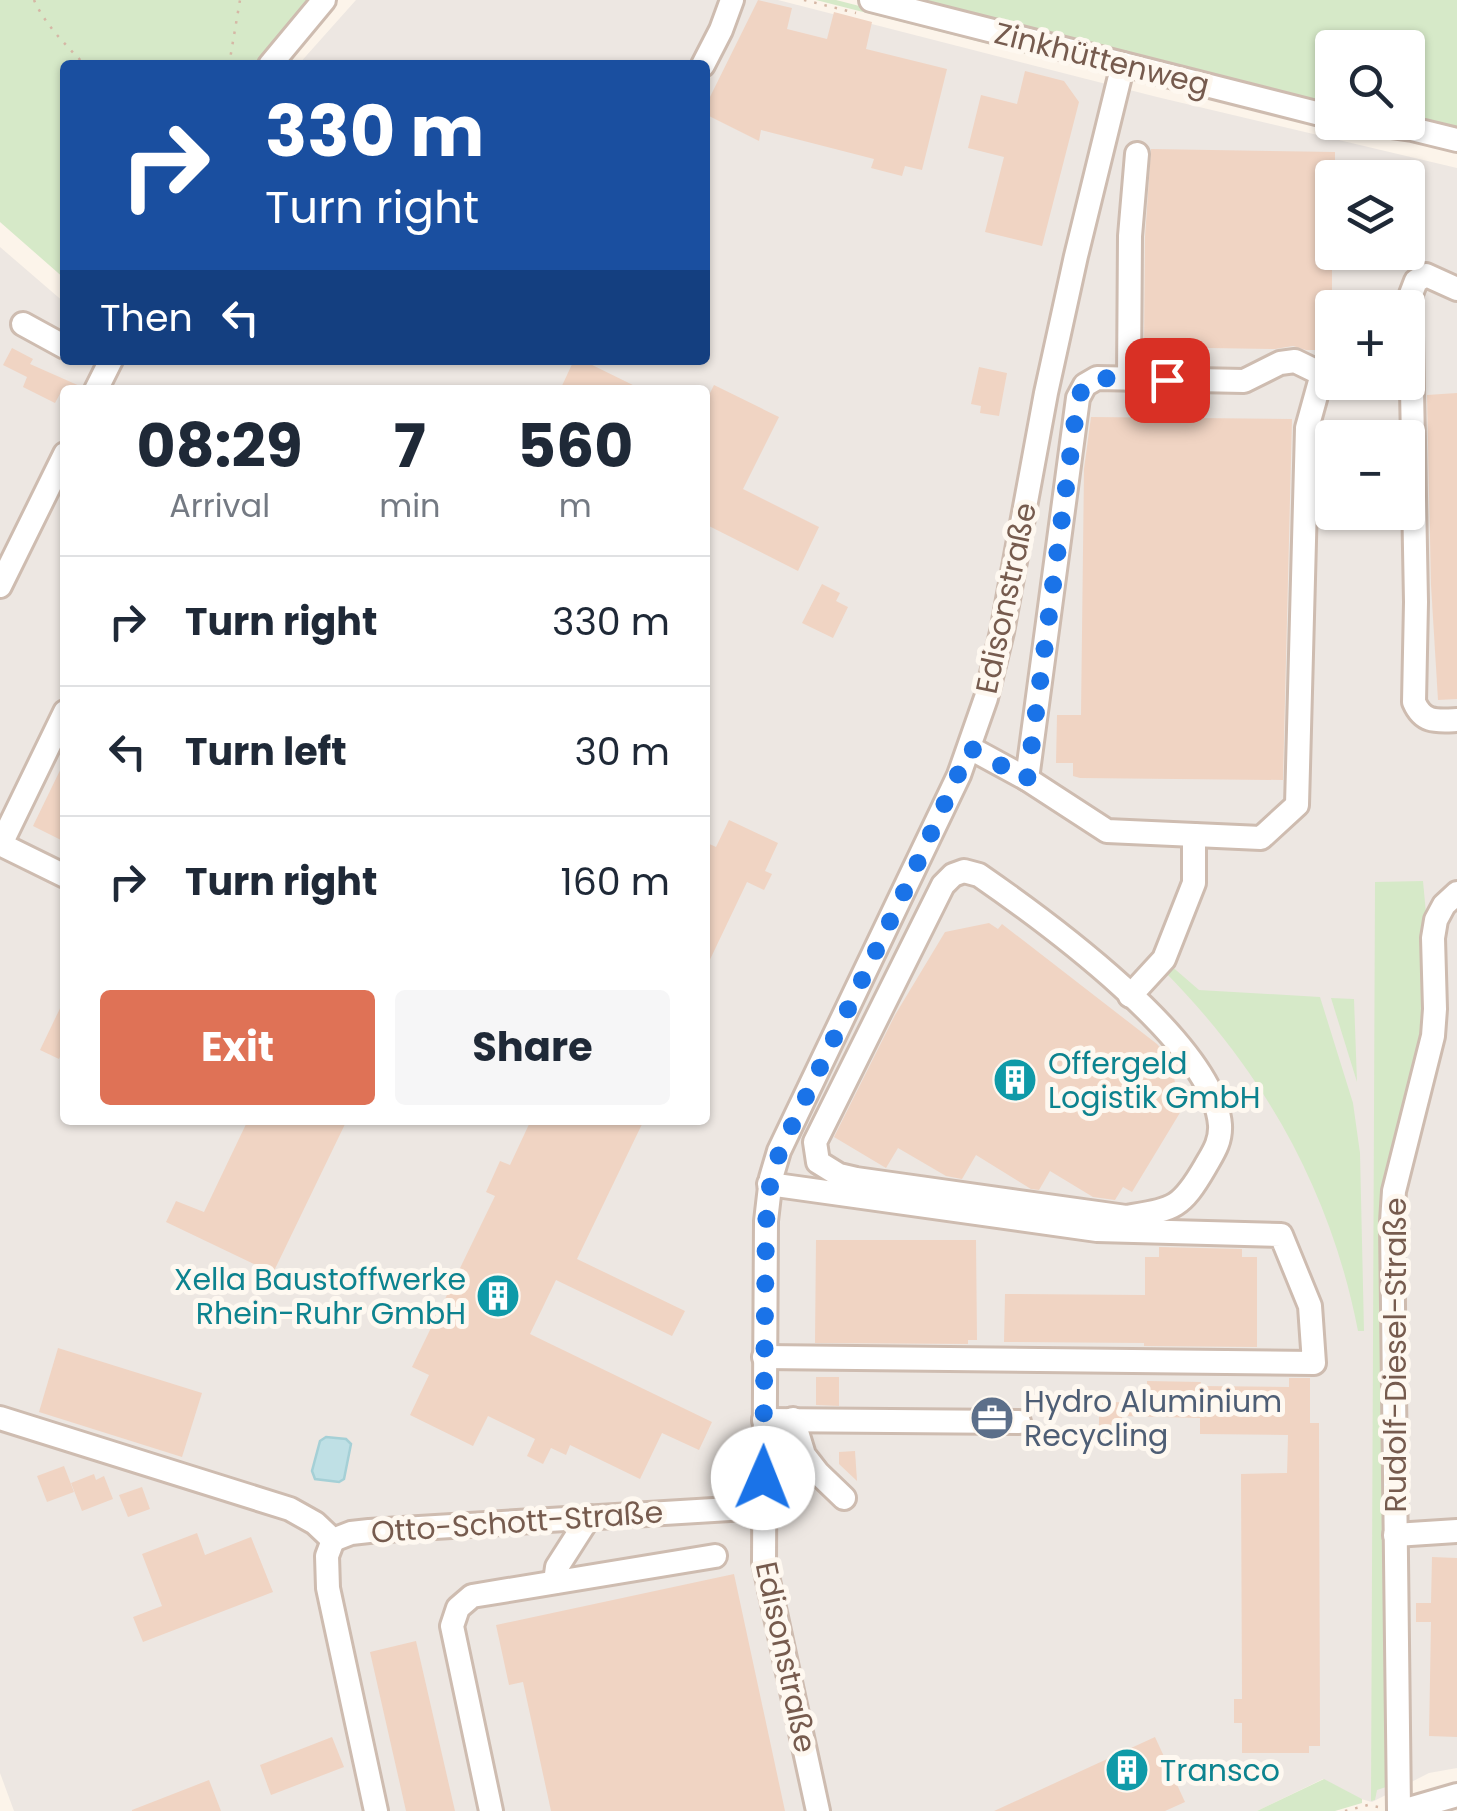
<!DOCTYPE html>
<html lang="en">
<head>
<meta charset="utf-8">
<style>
	body { margin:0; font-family:Poppins,sans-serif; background:#f6f6f7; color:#1f2937; height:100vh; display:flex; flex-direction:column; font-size:38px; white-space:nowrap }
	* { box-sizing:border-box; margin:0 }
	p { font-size:32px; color:#747a83 }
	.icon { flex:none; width:55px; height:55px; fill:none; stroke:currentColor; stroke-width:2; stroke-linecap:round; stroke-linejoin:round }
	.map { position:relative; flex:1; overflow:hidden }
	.sheet { position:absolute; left:60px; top:385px; width:650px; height:740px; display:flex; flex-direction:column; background:#fff; border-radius:10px; box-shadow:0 2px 8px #0004 }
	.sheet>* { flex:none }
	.hud { position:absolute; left:60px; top:60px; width:650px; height:305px; border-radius:10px; box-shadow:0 2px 8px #0004; background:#1a4fa0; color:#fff; overflow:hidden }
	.buttons { position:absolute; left:1315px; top:30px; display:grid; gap:20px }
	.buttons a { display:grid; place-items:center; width:110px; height:110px; border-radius:10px; background:#fff; box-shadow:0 2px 8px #0004; font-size:50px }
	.pin { position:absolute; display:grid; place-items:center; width:85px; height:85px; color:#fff; margin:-42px; border-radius:20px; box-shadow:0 5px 15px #0006 }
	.me { position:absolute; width:110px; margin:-55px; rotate:1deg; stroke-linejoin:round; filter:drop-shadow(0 0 8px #0008) }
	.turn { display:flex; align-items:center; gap:35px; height:210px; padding:0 40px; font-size:45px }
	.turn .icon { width:130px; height:130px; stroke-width:2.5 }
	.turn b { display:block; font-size:70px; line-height:85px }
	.then { display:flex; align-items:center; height:95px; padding:0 40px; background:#0003; gap:20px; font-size:38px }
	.eta { display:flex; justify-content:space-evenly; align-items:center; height:170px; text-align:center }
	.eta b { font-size:60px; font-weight:700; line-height:70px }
	.primary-button { display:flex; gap:20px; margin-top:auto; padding:20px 40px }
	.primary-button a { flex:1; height:115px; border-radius:10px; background:#df7256; color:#fff; font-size:40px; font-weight:700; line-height:115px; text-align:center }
	.primary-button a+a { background:#f6f6f7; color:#1f2937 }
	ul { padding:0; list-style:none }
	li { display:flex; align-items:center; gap:30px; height:130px; padding:0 40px; border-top:2px solid #e0e1e3 }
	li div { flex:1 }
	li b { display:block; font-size:38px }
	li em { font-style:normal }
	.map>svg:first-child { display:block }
	.industrial { fill:#ede7e2; fill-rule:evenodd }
	.green { fill:#d6e9c8 }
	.water { fill:#bfe0e5; stroke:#a5d0d6; stroke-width:2.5 }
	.building { fill:#f0d4c3 }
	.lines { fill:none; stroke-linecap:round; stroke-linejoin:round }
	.minor-casing { stroke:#cebcb0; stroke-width:28 }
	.path { stroke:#d5b7a5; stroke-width:2.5; stroke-dasharray:2.5 8; stroke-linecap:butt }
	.minor { stroke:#fff; stroke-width:22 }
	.route { stroke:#1a73e8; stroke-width:18; stroke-dasharray:0 32.4 }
	.labels { text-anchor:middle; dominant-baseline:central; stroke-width:10; stroke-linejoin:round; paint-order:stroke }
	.street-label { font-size:30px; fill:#765b4e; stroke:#fef8f0 }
	.culture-label { font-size:30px; fill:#0d838f; stroke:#fef8f0; text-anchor:start }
	.service-label { font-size:30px; fill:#4e5e75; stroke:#fef8f0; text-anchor:start }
</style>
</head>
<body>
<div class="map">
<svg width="1457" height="1811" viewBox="0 0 1457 1811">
	<rect width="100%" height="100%" fill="#fcf4ea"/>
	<path class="industrial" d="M356 0H778L1157 97 1457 168V1768L1429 1773 1372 1802 1361 1799 1323 1779 1257 1811H14L0 1773V247L65 303V360H705V65H298ZM1332 178H1408V252H1332ZM1332 308H1408V382H1332ZM65 390H705V1120H65ZM1332 438H1408V512H1332Z"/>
	<g class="green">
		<path d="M0 0H311L260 65H65V279L0 222Z"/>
		<path d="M816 0H836L1024 48 1056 59 1055 61Z"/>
		<path d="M903 0H1457V133L1408 121V48H1332V106Z"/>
		<path d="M1423 881 1427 924 1428 1010 1390 1176 1385 1523 1386 1753 1391 1754 1389 1786 1377 1790 1375 1800 1371 1801 1375 882Z"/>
		<path d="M1169 964 1199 990 1320 997 1353 1103 1360 1153 1364 1331H1358C1331 1191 1264 1072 1164 971Z"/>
		<path d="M1331 998 1354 999 1357 1082Z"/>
		<path d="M1324 1779 1362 1799V1803L1335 1811H1257Z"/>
	</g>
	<path class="water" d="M326 1437 346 1439 351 1444 344 1479 339 1482 315 1479 312 1471 320 1441Z"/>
	<g class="building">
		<path d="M758 0 792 8 787 29 827 39 834 12 872 22 866 49 947 69 922 170 905 166 902 176 871 168 874 159 761 130 759 141 705 114V107Z"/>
		<path d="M1025 71 1064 81 1079 102 1042 246 985 232 1004 157 968 148 981 95 1017 104Z"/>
		<path d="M1151 149 1335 152V178H1332V350H1306L1293 346 1275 349 1144 347 1145 237Z"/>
		<path d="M12 348 33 359 30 364 82 387 81 390H65V394L61 392 55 403 23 387 27 377 3 365Z"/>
		<path d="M574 360H582L643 390H560Z"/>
		<path d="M979 367 1007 373 999 416 980 413 981 406 971 404Z"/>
		<path d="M714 385 779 417 743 489 819 527 798 571 705 524V403Z"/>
		<path d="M1457 393V699L1438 700 1431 585 1427 395Z"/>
		<path d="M1091 417 1292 419 1283 780 1080 778 1073 776V763H1056L1057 715H1081L1084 469Z"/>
		<path d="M822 584 840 593 836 601 848 607 833 638 802 623Z"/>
		<path d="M65 760V842L33 826Z"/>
		<path d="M729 820 778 843 765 871 772 874 764 890 747 882 705 970V842L716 847Z"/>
		<path d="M989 923 998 929 1002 924 1157 1044 1164 1052 1161 1055 1172 1063 1177 1097 1172 1105 1181 1111 1132 1192 1123 1187 1115 1200 1093 1197 1050 1171 1039 1190 1031 1189 976 1155 962 1179 946 1176 898 1148 886 1168 834 1137 895 1015 945 932Z"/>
		<path d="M65 998V1046L59 1059 40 1050Z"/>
		<path d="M248 1120H347L273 1273 166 1222 176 1201 204 1212Z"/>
		<path d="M531 1120H644L577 1259 685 1311 672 1336 556 1280 530 1334 712 1422 699 1450 662 1433 640 1479 570 1445 566 1455 551 1448 543 1464 527 1456 535 1439 488 1416 473 1446 410 1415 429 1375 412 1367 495 1196 486 1192 500 1161 510 1165Z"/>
		<path d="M816 1240H976L977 1340H968V1344L815 1343Z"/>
		<path d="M1159 1247 1242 1249V1257H1257V1347L1144 1346V1343L1004 1342 1005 1294 1145 1295V1257H1159Z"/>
		<path d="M58 1348 202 1393 182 1457 39 1412Z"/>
		<path d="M816 1377H839V1406L816 1405Z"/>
		<path d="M1289 1378H1310V1423H1319L1320 1746H1309V1753H1242V1723H1234V1699H1242L1241 1474 1287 1473 1288 1435 1200 1434V1418L1122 1416V1426H1099V1416H1096V1392L1111 1402 1147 1403V1381L1201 1382 1200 1386 1289 1387Z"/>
		<path d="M855 1451 857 1481 839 1464V1452Z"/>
		<path d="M64 1466 74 1492 47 1502 37 1476Z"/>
		<path d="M94 1474 96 1480 104 1476 113 1499 82 1511 71 1483Z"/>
		<path d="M142 1487 150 1509 128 1517 119 1495Z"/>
		<path d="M197 1533 205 1555 251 1537 273 1592 143 1642 133 1617 162 1606 142 1554Z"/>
		<path d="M1432 1557 1457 1558V1737L1429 1736 1431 1622H1416V1603H1431Z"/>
		<path d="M734 1574 785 1811H551L523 1682 509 1685 496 1625Z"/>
		<path d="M416 1641 455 1811H406L370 1652Z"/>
		<path d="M332 1737 344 1767 271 1795 260 1765Z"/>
		<path d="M1155 1737 1185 1802 1165 1811H994Z"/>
		<path d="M209 1780 221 1811H132V1810Z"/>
	</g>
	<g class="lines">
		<defs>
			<g id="minor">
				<path d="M871 0 1332 117"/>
				<path d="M270 65 324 0"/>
				<path d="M703 65 721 30 732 0"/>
				<path d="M1362 122 1412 129 1457 140"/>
				<path d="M1457 289 1426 275 1416 281 1411 294V336L1416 602 1414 702C1423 723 1436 721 1457 720"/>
				<path d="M23 324 65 347"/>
				<path d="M1129 379 1130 236 1137 154"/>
				<path d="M96 390 111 360"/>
				<path d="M0 586 65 454"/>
				<path d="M970 748 1027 779 1107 831 1261 838 1297 805 1307 428 1322 374"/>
				<path d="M1027 779 1078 398 1085 385 1097 378 1244 381 1280 363 1295 361 1332 379"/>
				<path d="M0 844 65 876"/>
				<path d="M1 844 65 712"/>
				<path d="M964 871 979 875C1044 920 1214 1043 1220 1125 1221 1142 1213 1153 1205 1167 1180 1210 1173 1209 1126 1217L856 1179 839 1175 818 1162 815 1142 821 1130 943 885 953 875Z"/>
				<path d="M1130 996 1164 959 1194 883V835"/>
				<path d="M764 1357 1314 1363 1310 1306 1281 1235 1097 1230 769 1184"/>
				<path d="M0 1418 290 1509 315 1523 333 1540 351 1533 369 1531 763 1507"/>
				<path d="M793 1419 804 1455 818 1473 844 1498"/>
				<path d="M764 1420 1019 1422"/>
				<path d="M1395 1535 1457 1531"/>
				<path d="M333 1540 327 1556 328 1588 376 1811"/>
				<path d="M555 1582 557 1567 589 1517"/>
				<path d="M491 1811 452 1626 458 1608 472 1596 715 1556"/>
				<path d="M818 1811 764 1562 766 1221 771 1178 779 1151 959 775 986 698 1002 632 1046 393 1076 256 1123 64"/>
				<path d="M1399 1811 1392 1222 1394 1191 1433 1036 1435 1009 1433 938 1436 920 1444 905 1457 893"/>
				<path d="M1402 1811 1457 1795"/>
			</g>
		</defs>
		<use href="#minor" class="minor-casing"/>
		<g class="path">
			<path d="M34 0C45 25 67 46 85 65"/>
			<path d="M804 0 856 13"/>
			<path d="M229 65 240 0"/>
			<path d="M1345 1811 1368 1805 1378 1807"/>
		</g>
		<use href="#minor" class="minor"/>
	</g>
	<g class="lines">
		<path class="route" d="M763 1478 766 1222 771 1178 780 1151 907 886 970 748 1027 780 1078 398 1085 384 1097 378 1167 380"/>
	</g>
	<defs>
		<symbol id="building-disc" viewBox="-11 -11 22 22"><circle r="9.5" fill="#0f9aa8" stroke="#fef8f0"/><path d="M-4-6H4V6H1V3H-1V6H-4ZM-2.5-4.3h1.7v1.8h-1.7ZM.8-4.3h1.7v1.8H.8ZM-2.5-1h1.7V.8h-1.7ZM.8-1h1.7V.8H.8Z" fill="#fff"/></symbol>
		<symbol id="office-disc" viewBox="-11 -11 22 22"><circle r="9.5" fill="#5c6f8a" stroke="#fef8f0"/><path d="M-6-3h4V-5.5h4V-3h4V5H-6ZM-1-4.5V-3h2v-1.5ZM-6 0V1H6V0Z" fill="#fff"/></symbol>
	</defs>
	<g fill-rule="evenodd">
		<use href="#building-disc" x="990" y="1055" width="50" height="50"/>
		<use href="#building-disc" x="473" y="1271" width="50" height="50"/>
		<use href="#office-disc" x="967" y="1393" width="50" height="50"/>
		<use href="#building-disc" x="1102" y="1745" width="50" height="50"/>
	</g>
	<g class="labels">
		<g class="street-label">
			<text transform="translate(1102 59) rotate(14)">Zinkhüttenweg</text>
			<text transform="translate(1006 598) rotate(-78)">Edisonstraße</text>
			<text transform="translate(1395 1355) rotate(-90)">Rudolf-Diesel-Straße</text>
			<text transform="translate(517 1522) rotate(-4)">Otto-Schott-Straße</text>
			<text transform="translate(786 1657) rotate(78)">Edisonstraße</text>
		</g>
		<g class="culture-label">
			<text x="1048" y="1063">Offergeld<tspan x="1048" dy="34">Logistik GmbH</tspan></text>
			<text x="466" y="1279" text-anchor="end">Xella Baustoffwerke<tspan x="466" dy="34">Rhein-Ruhr GmbH</tspan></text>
			<text x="1160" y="1770">Transco</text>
		</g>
		<g class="service-label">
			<text x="1024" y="1401">Hydro Aluminium<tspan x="1024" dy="34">Recycling</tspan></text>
		</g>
	</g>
</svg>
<div class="buttons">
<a><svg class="icon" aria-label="search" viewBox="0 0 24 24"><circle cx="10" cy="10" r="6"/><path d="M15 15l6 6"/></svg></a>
<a><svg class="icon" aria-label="layers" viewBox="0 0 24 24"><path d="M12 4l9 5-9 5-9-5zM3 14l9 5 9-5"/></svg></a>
<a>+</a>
<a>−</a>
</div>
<div class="pin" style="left:1167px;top:380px;background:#d93025"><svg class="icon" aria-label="arrive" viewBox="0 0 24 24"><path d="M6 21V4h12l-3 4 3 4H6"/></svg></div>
<svg class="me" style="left:763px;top:1478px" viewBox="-20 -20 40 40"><circle r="19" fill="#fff"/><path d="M0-13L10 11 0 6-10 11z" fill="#1a73e8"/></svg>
<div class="hud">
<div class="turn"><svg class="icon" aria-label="right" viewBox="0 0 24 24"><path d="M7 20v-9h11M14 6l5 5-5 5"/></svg><div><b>330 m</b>Turn right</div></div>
<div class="then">Then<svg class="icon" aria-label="left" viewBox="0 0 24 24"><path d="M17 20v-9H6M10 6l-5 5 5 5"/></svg></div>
</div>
<section class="sheet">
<div class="eta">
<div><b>08:29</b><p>Arrival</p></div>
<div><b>7</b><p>min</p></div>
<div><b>560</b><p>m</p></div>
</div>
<ul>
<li><svg class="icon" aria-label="right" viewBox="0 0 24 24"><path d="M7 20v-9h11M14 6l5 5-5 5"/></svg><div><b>Turn right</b></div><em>330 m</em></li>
<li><svg class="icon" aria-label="left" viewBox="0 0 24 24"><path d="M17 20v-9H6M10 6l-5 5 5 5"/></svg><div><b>Turn left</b></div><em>30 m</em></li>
<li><svg class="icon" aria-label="right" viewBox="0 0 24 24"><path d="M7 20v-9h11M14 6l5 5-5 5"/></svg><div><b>Turn right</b></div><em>160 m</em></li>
</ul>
<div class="primary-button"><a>Exit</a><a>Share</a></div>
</section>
</div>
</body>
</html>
